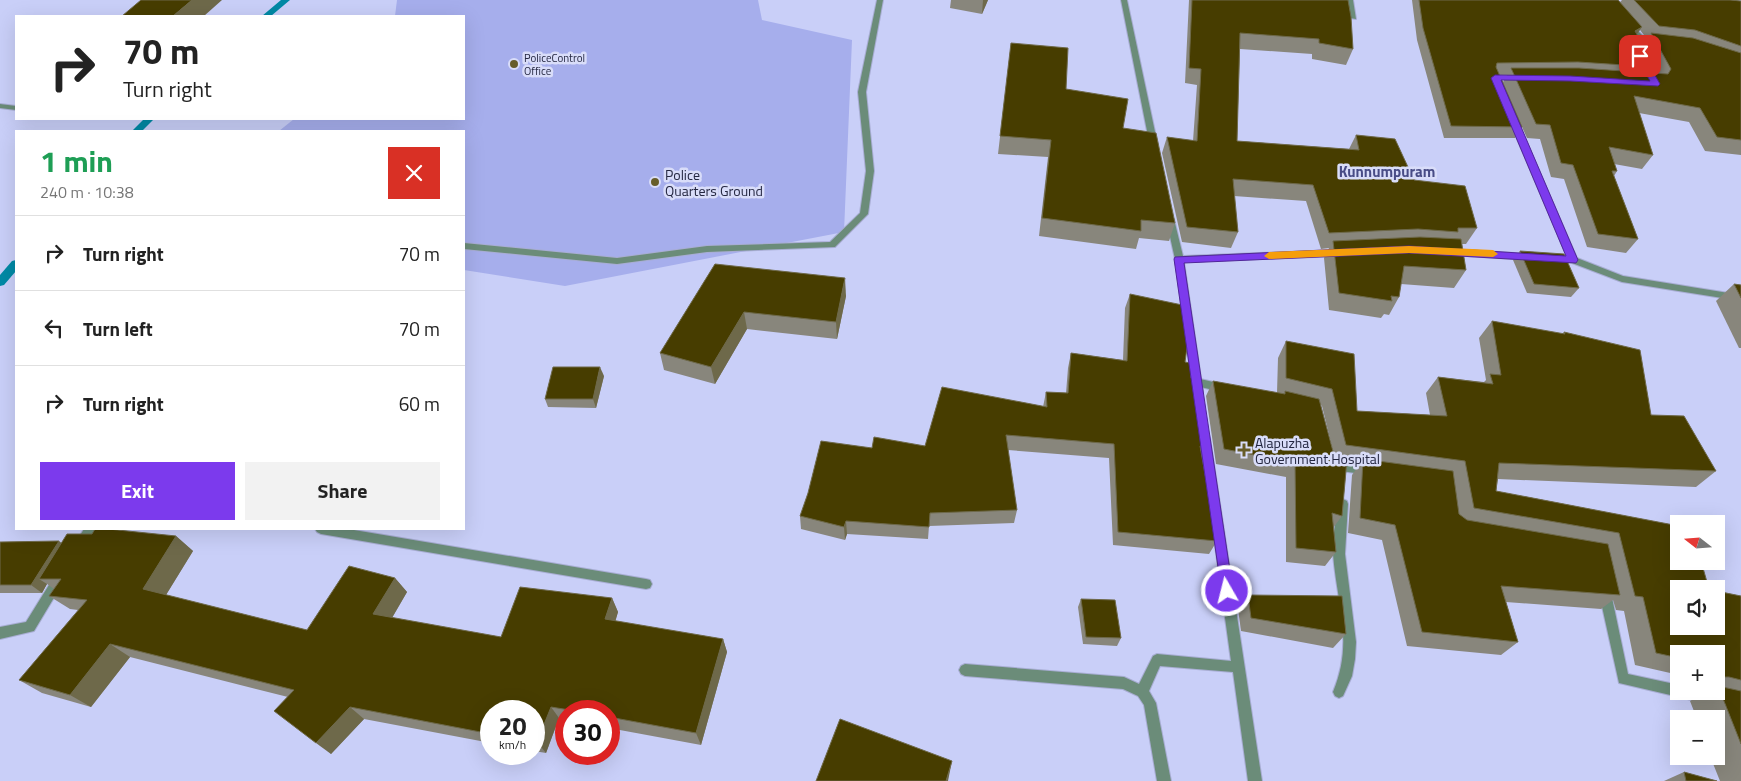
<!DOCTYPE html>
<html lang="en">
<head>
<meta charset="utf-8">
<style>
	body { margin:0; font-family:"Titillium Web",sans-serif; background:#f2f2f2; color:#222; height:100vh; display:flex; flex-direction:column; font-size:19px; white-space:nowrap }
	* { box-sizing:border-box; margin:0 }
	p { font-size:16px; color:#767676 }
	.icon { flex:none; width:28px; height:28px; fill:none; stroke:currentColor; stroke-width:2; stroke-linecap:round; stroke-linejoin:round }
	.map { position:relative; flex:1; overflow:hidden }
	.details { position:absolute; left:15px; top:130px; width:450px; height:400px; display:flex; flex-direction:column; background:#fff; border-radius:0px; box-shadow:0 5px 20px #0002 }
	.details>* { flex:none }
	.top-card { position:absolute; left:15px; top:15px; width:450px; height:105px; border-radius:0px; box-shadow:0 5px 20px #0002; background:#fff; color:#222; overflow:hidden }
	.needle { width:32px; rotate:287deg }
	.controls { position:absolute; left:1670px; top:515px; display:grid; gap:10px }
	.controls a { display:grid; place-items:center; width:55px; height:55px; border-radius:0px; background:#fff; box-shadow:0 5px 20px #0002; font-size:25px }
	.speed { position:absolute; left:480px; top:700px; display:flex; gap:10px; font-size:25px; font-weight:700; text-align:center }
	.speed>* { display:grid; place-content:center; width:65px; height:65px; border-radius:50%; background:#fff; box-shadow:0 5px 20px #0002; line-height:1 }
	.speed small { font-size:12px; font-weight:400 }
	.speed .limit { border:8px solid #d22; background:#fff; color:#111 }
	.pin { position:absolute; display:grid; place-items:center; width:42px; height:42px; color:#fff; margin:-21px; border-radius:10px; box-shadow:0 2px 8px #0006 }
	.me { position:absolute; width:55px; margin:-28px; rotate:352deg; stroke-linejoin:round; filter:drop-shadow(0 0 4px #0008) }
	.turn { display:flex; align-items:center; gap:18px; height:105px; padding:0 25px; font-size:22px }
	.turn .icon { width:65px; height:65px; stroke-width:2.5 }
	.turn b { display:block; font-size:35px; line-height:42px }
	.round { display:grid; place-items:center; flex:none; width:52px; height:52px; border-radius:0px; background:#f2f2f2 }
	.overview { display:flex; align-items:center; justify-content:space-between; height:85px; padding:0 25px }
	h1 { font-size:30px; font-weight:700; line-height:38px; color:#1e9e55 }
	.button { display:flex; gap:10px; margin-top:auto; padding:10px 25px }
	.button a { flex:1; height:58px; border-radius:0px; background:#7c3aed; color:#fff; font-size:20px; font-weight:700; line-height:58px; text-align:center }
	.button a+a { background:#f2f2f2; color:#222 }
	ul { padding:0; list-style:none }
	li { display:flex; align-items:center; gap:15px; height:75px; padding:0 25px; border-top:1px solid #e0e0e0 }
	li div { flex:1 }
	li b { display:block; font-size:19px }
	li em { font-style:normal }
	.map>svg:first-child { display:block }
	.green { fill:#a6aeec }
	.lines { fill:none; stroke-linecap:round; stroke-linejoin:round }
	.stream { fill:#0089a5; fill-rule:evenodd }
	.service-casing { stroke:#a8add3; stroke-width:2 }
	.minor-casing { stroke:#a8add3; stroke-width:2 }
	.service { fill:#6b8c79; fill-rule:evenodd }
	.minor { fill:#6b8c79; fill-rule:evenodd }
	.wall { fill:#88867c; fill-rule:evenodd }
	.shaded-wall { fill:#6e694a }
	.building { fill:#473d00; stroke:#6e694a }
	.route { fill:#7c3aed; stroke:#51269a }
	.slow { fill:#f59e0b }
	.poi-dot { fill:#675d29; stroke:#d9ddf9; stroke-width:2 }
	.labels { text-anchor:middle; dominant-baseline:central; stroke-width:5; stroke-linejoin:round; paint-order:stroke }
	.far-poi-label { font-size:11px; fill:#242741; stroke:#d9ddf9; text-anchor:start }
	.poi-label { font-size:14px; fill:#242741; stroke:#d9ddf9; text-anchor:start }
	.neighbourhood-label { font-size:15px; font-weight:bold; fill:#484c86; stroke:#d9ddf9 }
</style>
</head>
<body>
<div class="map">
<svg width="1741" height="781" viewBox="0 0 1741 781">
	<rect width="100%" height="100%" fill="#c9cff8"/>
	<path class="green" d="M397 0H758L762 20 852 40 844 232 565 286 464 270V131H279L294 119H464V16H395Z"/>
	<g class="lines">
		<g class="stream">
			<path d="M281 0H290L271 16H262Z"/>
			<path d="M144 119H154L142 131H132Z"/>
			<path d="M16 260V271L4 285 0 286V275L12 261Z"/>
		</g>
		<defs>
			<g id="service">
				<path d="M0 104 16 106V110L0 108Z"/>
				<path d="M1196 378 1222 384 1226 385 1227 388 1226 391 1222 392 1192 385 1191 382 1192 379Z"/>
				<path d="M1334 462 1369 467 1373 468 1374 471 1373 474 1369 475 1334 470 1330 469 1329 466 1330 463Z"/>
				<path d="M1343 499 1347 501 1348 504 1345 554 1356 642 1355 659 1352 676 1343 696 1339 698 1335 696 1333 692C1354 642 1337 605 1333 554 1332 538 1336 521 1338 504L1339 501Z"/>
				<path d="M1605 588 1609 589 1611 593 1628 674 1679 685V691C1692 691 1705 690 1717 695L1719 699 1717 703 1713 705 1619 683 1599 593 1601 589Z"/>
			</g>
			<g id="minor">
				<path d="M877 0H883L866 92 874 171 868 214 835 247 707 252 617 264 464 249V243L617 258 707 246 830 242 860 213 866 171 858 92Z"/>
				<path d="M1121 0H1127L1158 146 1154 149 1150 146Z"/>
				<path d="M1347 0H1353L1356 19 1350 18Z"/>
				<path d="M1627 24H1631L1648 41V45H1642L1627 26Z"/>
				<path d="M1510 118H1513L1517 120 1577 258 1623 276 1741 295V301L1622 282 1572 263 1552 261 1551 259 1552 257H1567L1509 120Z"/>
				<path d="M1170 216 1174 219 1183 256 1340 250 1344 253 1340 256 1184 262 1203 392 1202 395H1194L1193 392 1175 259 1166 219Z"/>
				<path d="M1450 249 1530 254 1534 257 1530 260 1450 255 1446 252Z"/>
				<path d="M1205 434 1209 435 1210 438 1262 781H1248L1233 672 1160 666 1149 691 1156 703 1171 781H1157L1144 705 1138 696 1123 689 965 676 961 674 959 670 961 666 965 664 1124 677 1139 684 1153 656 1157 654 1231 661 1200 438 1201 435Z"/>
				<path d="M84 529H96L84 549 80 550 76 549 74 545Z"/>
				<path d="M315 529H348L646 579 650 580 652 584 650 588 646 589 321 534 317 532Z"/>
				<path d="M61 571 65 572 67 576 34 631 0 639V627L26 622 57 572Z"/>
			</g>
		</defs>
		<use href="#service" class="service-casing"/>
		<use href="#minor" class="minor-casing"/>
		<use href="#service" class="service"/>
		<use href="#minor" class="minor"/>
	</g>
	<g class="wall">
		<path d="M951 0H988L982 14 950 8Z"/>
		<path d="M1189 0H1348L1353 49 1346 65 1312 59V54L1240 49 1237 141 1349 149 1356 135 1477 228 1466 244H1462L1466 270 1454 288 1401 284 1399 297 1389 315 1384 314 1381 318 1329 310 1324 258 1329 248 1321 249 1306 201 1234 196 1238 232 1231 248 1182 242 1162 153 1167 137 1193 141 1197 85 1185 83Z"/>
		<path d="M1412 0H1618L1620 2 1622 0H1730L1741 1V155L1705 151 1689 122 1639 113 1653 155 1642 169 1614 164 1617 171 1614 176 1638 239 1626 253 1587 247 1564 179 1551 177 1540 139 1527 138 1522 127 1515 138H1444L1417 40ZM1640 30 1647 39 1643 45 1637 34ZM1500 75H1507L1503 82Z"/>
		<path d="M1011 43 1066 89 1123 128 1175 223 1169 241 1139 238 1136 249 1039 236 1048 157 998 154Z"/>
		<path d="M1520 251 1579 288 1571 297 1527 293 1513 260Z"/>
		<path d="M715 264 846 296 837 339 747 329 715 384 664 370 660 353Z"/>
		<path d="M1734 284 1741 285V348H1739L1716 301Z"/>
		<path d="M1130 294 1185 362 1191 378 1208 447 1202 458 1217 541 1209 554 1113 545 1109 458 1008 450 1017 510 1014 523 929 526 928 539 847 534 845 540 801 529 800 516 872 448 925 446 1043 407 1046 392 1066 393 1068 368 1071 353 1123 360 1125 308Z"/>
		<path d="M1492 321 1562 334 1564 332 1651 415 1716 471 1696 487 1498 479 1496 491 1679 526 1709 589 1741 596V781H1720L1710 756H1716V719H1697L1690 701 1709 691H1716V654H1679V675L1635 665 1624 611 1616 610 1613 600 1601 609 1506 602 1518 642 1501 655 1407 646 1382 540 1348 533 1352 475 1360 464 1347 462 1342 516 1333 528 1336 552 1325 566 1286 562V477L1216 464 1206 396 1213 381 1277 393 1278 358 1286 341 1357 411 1430 415 1426 393 1438 377 1484 382 1486 380 1479 338ZM1321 405 1322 406 1334 455Z"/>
		<path d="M604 376 596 408 548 407 545 399Z"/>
		<path d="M176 536 193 551 166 595 307 630 395 578 407 592 392 618 501 637 612 598 618 612 615 621 723 639 727 652 701 745 609 728V711H566V720L559 718 546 753 534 751V711H491V743L364 719 331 754 288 697 130 657 91 707 42 693 19 680 78 610 70 609 49 596 54 589 47 584 42 593H0V542L61 543Z"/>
		<path d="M1248 595 1346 634 1333 648 1241 631 1238 609Z"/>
		<path d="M1081 599 1121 638 1117 646 1083 644 1078 607Z"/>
		<path d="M1684 772 1717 781H1664Z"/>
	</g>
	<g class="shaded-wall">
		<path d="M192 0H222L204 16H173Z"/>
		<path d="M983 0H988L982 14Z"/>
		<path d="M1642 27 1634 38 1635 31Z"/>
		<path d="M845 278 846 296 837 339 836 322Z"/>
		<path d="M744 312 747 329 715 384 711 367Z"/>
		<path d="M600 367 604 376 596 408 593 399Z"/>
		<path d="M846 521 847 534 845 540 844 527Z"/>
		<path d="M176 536 193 551 161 603 143 589Z"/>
		<path d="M59 541 69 549 39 579 47 584 42 593 31 585Z"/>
		<path d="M395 578 407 592 386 628 373 614Z"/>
		<path d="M612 598 618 612 612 633 605 619Z"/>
		<path d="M723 639 727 652 701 745 696 733Z"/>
		<path d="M110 644 130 657 91 707 70 695Z"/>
		<path d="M350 707 364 719 331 754 316 743Z"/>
		<path d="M551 707 559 718 546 753 537 742Z"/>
		<path d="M952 761 948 781H946Z"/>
	</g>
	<g class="building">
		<path d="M141 0H192L173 16H122Z"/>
		<path d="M1192 0H1348L1351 17 1353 49 1319 43V39L1240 33 1237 141 1359 150 1356 135 1395 139 1414 180 1465 186 1477 228H1458V232L1418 229 1329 233 1313 185 1233 179 1238 232 1187 227 1167 137 1197 141 1201 69 1189 68Z"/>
		<path d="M1419 0H1618L1642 27 1635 31 1655 67 1578 62 1497 63 1496 67 1522 127 1451 126 1423 28Z"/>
		<path d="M1634 0H1730L1741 1V46L1695 30 1659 26Z"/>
		<path d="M1651 33 1693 38 1741 53V140L1717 137 1700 108 1634 96 1653 155 1609 147 1617 171H1612L1638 239 1598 234 1573 165 1561 163 1550 125 1536 124 1511 68H1579L1668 74 1671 69Z"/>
		<path d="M1011 43 1068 48 1066 89 1128 99 1123 128 1156 133 1175 223 1141 220V231L1042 218 1051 140 1000 136Z"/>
		<path d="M1420 237 1461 239 1466 270 1404 266 1399 297 1391 296 1392 301 1339 293 1333 241Z"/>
		<path d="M1520 251 1564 254 1579 288 1534 284Z"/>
		<path d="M715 264 845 278 836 322 744 312 711 367 660 353Z"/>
		<path d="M1734 284 1741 285V298Z"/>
		<path d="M1130 294 1187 306 1190 326 1185 362 1190 363 1191 378 1198 379 1208 447 1200 446 1217 541 1118 532 1114 444 1006 435 1017 510 930 513 929 527 846 521 844 527 800 516 808 493 821 441 872 448 874 437 925 446 942 387 1047 407 1046 392 1068 393 1071 353 1127 361Z"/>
		<path d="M1492 321 1565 334 1564 332 1640 350 1651 415 1684 416 1716 471 1499 463 1496 491 1679 526V561H1701L1709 589H1679V626H1716V591L1741 596V680L1729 677H1716V654H1679V658L1656 653 1643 597 1635 596 1619 533 1474 508 1465 461 1346 445 1332 389 1286 378V341L1354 354 1357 411 1447 416 1438 377 1493 384 1490 374 1501 375Z"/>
		<path d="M553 367H600L593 399H545Z"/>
		<path d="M1213 381 1285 394V391L1319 399 1334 455 1347 459 1342 516 1332 513 1336 552 1296 548 1295 463 1224 449Z"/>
		<path d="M1363 459 1453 471 1459 514 1467 520 1608 544 1620 595 1501 586 1518 642 1422 632 1395 525 1360 518Z"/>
		<path d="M95 529H108L176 536 143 589 307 630 349 566 395 578 373 614 501 637 520 587 612 598 605 619 723 639 696 733 609 717V711H576L551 707 537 742H534V711H491V734L350 707 316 743 274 711 294 690 110 644 70 695 19 680 87 600 49 596 61 579H39L67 534H92Z"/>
		<path d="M59 541 31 585H0V542Z"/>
		<path d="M1248 595 1342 596 1346 634 1251 618Z"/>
		<path d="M1081 599 1115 600 1121 638 1086 637Z"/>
		<path d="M1718 686 1741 691V744Z"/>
		<path d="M840 719 952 761 946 781H816Z"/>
		<path d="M1684 772 1717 781H1686Z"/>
	</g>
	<path class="route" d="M1637 54 1644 56 1660 84 1658 86 1570 81 1501 80 1578 260 1576 263 1409 253 1184 263 1233 591 1232 595 1227 597 1222 595 1174 259 1175 257 1409 246 1566 256 1491 78 1495 75 1570 76 1650 81 1636 56Z"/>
	<path class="slow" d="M1409 246 1493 250 1498 254 1493 257 1409 253 1269 259 1264 256 1269 252Z"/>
	<g class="poi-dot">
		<circle cx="514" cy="64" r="5"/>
		<circle cx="655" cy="182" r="5"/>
		<path d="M1241.5 442.5h5v5h5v5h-5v5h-5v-5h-5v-5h5z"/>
	</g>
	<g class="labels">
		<g class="far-poi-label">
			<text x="524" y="58">PoliceControl<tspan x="524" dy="13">Office</tspan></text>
		</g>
		<g class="poi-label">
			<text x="665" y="174">Police<tspan x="665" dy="16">Quarters Ground</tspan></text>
			<text x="1255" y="442">Alapuzha<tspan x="1255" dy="16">Government Hospital</tspan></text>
		</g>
		<g class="neighbourhood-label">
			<text x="1387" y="171">Kunnumpuram</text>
		</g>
	</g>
</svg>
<div class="controls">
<a><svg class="needle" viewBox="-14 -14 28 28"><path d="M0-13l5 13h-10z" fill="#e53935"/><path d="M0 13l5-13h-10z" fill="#767676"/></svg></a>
<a><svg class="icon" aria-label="sound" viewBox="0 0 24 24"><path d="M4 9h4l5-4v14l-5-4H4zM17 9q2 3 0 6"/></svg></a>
<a>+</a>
<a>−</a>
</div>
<div class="speed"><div>20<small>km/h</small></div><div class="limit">30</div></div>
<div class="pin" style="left:1640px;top:56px;background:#d93025"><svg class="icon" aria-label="arrive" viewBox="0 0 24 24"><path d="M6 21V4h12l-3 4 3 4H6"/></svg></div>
<svg class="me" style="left:1227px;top:591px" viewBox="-20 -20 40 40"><circle r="17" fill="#7c3aed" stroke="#fff" stroke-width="3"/><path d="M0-11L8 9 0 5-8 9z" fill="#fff"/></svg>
<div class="top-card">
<div class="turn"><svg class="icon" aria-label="right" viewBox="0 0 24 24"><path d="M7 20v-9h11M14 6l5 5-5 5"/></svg><div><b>70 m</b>Turn right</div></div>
</div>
<section class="details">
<div class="overview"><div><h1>1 min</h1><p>240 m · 10:38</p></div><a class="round" style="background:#d93025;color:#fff"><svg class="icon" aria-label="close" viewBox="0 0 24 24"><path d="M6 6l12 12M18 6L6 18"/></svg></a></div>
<ul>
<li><svg class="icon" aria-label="right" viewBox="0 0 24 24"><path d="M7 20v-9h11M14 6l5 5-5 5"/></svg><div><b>Turn right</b></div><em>70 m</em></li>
<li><svg class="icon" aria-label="left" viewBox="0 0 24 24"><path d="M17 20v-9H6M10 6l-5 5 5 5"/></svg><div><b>Turn left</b></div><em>70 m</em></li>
<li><svg class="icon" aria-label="right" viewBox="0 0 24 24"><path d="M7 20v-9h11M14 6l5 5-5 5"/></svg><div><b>Turn right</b></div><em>60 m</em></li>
</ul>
<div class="button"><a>Exit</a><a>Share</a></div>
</section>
</div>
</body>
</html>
